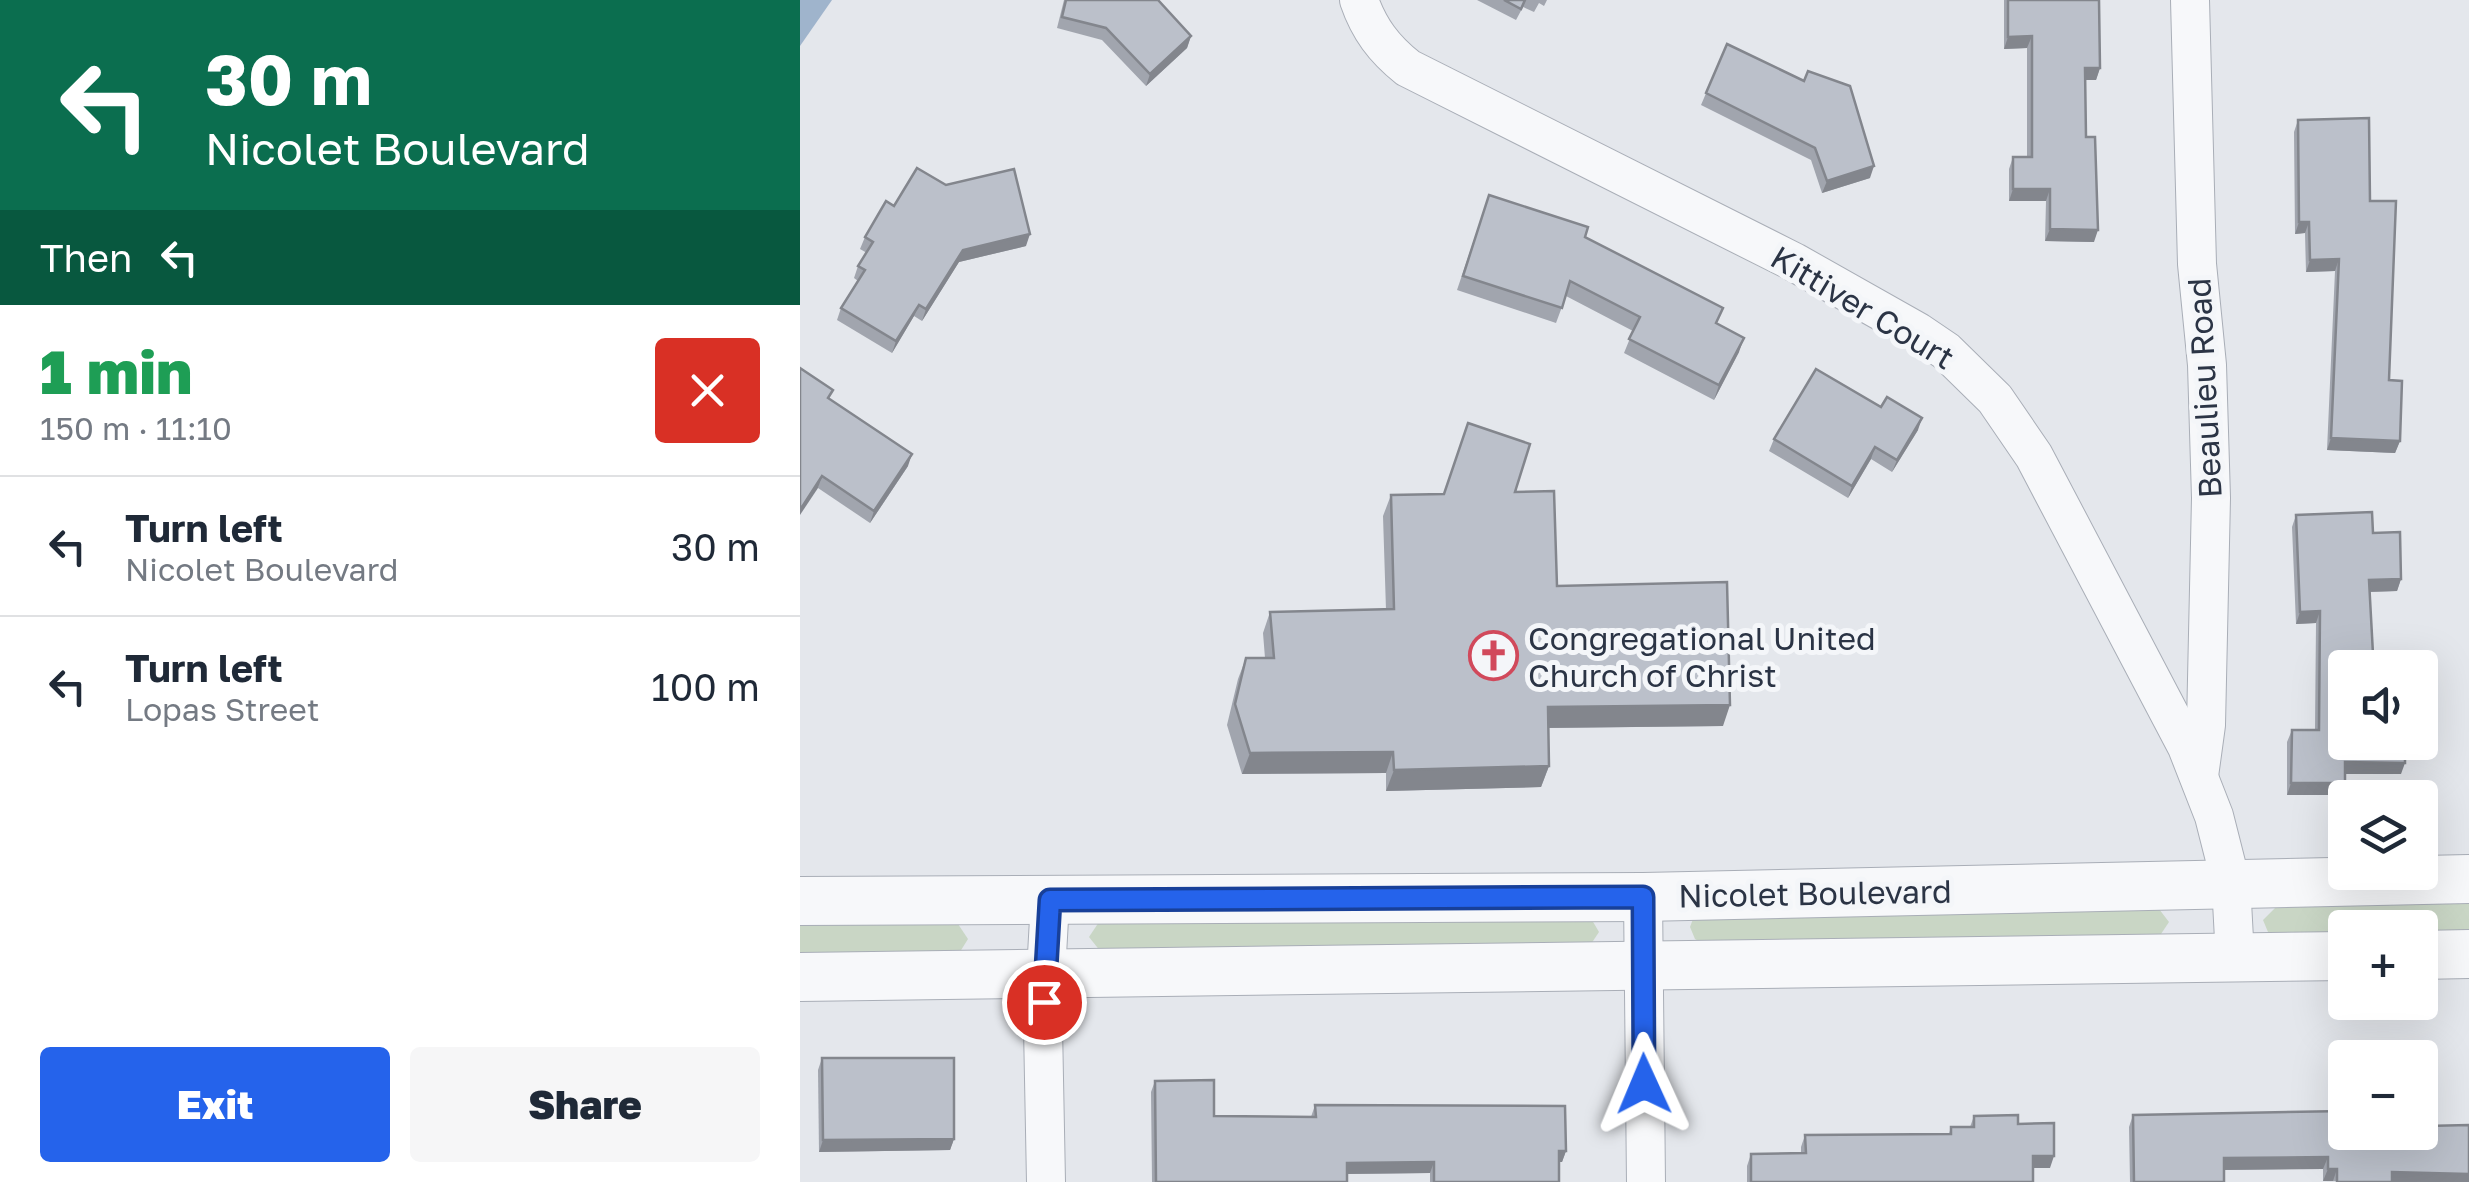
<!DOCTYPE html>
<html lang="en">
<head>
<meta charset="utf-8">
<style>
	body { margin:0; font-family:"Golos Text",sans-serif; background:#f6f6f7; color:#1f2937; height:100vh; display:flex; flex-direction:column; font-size:38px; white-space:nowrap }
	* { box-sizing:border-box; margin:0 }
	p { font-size:32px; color:#747a83 }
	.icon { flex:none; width:55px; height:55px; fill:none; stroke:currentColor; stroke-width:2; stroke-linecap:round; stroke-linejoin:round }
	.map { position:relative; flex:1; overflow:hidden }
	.sheet { display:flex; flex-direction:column; background:#fff; width:800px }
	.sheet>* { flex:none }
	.top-card { background:#0b6e4f; color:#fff; overflow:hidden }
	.fabs { position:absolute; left:1528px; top:650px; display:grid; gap:20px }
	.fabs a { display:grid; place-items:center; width:110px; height:110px; border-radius:10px; background:#fff; box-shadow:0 10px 40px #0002; font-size:50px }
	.pin { position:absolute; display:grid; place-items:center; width:85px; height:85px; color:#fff; margin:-42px; border:5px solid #fff; border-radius:50%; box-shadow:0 2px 10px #0007 }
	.me { position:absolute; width:110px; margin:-55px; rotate:359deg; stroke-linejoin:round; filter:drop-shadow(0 0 8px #0008) }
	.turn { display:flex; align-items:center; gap:35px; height:210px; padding:0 40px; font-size:45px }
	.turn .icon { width:130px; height:130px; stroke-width:2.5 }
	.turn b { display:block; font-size:70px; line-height:85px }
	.then { display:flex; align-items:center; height:95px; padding:0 40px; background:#0003; gap:20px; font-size:38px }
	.round { display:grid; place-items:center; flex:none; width:105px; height:105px; border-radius:10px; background:#f6f6f7 }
	.summary { display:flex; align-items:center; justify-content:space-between; height:170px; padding:0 40px }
	h1 { font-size:60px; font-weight:800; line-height:75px; color:#1e9e55 }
	.cta { display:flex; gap:20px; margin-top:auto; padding:20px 40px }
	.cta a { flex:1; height:115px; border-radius:10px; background:#2563eb; color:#fff; font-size:40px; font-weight:800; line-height:115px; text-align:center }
	.cta a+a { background:#f6f6f7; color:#1f2937 }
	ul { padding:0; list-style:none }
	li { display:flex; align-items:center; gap:30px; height:140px; padding:0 40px; border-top:2px solid #e0e1e3 }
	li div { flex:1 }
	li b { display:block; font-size:38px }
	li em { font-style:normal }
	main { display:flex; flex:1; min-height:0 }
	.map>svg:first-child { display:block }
	.green { fill:#c9d6c5 }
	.water { fill:#9fb4cc }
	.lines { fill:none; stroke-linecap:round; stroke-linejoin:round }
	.minor-casing { stroke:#a9aeb7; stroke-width:40 }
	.tertiary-casing { stroke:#a9aeb7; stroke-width:50 }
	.minor { stroke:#f7f8fa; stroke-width:38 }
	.tertiary { stroke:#f7f8fa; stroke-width:48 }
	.wall { fill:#a1a5ae }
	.shaded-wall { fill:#83868d }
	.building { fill:#bbc0ca; stroke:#83868d; stroke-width:2.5 }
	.route-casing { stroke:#184099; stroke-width:25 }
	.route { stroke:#2563eb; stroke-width:18 }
	.labels { text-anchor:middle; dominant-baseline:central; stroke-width:10; stroke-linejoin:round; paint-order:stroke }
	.street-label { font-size:32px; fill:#2b3445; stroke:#f4f6f9 }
	.poi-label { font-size:32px; fill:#2b3445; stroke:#f4f6f9; text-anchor:start }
</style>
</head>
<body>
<main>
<section class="sheet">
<div class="top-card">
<div class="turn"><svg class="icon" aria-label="left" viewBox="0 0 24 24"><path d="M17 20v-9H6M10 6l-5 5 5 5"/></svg><div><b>30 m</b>Nicolet Boulevard</div></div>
<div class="then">Then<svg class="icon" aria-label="left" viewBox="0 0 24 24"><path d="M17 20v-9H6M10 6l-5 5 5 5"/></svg></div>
</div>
<div class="summary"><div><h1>1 min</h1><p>150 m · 11:10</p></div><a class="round" style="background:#d93025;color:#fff"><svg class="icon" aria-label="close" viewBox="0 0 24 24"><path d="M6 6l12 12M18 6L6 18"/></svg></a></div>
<ul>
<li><svg class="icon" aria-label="left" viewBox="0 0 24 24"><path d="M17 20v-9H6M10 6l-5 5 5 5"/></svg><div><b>Turn left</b><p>Nicolet Boulevard</p></div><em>30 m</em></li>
<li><svg class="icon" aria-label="left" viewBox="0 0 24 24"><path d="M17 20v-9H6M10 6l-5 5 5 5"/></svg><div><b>Turn left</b><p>Lopas Street</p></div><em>100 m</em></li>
</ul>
<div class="cta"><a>Exit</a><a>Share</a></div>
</section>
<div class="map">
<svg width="1669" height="1182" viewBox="0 0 1669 1182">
	<rect width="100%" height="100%" fill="#e4e7ec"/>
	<g class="green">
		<path d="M1669 903V935L1620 936V928H1545V937L1481 938 1468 932 1463 920 1477 906Z"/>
		<path d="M1359 909 1369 922 1357 940 905 945 895 939 890 927 893 919Z"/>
		<path d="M789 915 799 932 789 947 301 952 289 937 299 922Z"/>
		<path d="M158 924 168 939 158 955 0 956V925Z"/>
	</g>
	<path class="water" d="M0 0H32L0 46Z"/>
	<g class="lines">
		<defs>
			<g id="minor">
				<path d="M559 0C569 29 584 49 608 68L994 262 1118 332 1146 351 1195 399 1234 456 1387 747 1414 816 1431 883 1435 958"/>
				<path d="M1390 0 1397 264 1407 365 1411 498 1406 725 1399 776"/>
				<path d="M843 897 846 1182"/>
				<path d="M246 1182 243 1027 250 901"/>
			</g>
			<g id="tertiary">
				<path d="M0 901 843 897 1669 879"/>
				<path d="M1620 955 1669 954"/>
				<path d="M0 977 1545 956"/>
			</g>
		</defs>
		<use href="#minor" class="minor-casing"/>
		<use href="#tertiary" class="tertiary-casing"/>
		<use href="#minor" class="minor"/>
		<use href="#tertiary" class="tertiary"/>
	</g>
	<g class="wall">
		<path d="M264 0H358L391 36 387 48 346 86 302 40 257 28Z"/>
		<path d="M677 0H747L744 6 739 3 734 12 723 7 716 20Z"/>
		<path d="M1204 0H1299L1300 68 1296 80H1285L1286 137 1294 242 1245 241 1246 201H1209V169L1213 157H1227V48L1204 49Z"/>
		<path d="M927 44 1070 178 1022 193 1011 160 901 105Z"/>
		<path d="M1498 120 1570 201 1589 380 1600 441 1595 453 1527 450 1535 271 1506 272 1505 233 1495 234 1494 132Z"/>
		<path d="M689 195 785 237 917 324 939 352 914 400 824 353 833 331 766 296 756 323 657 290Z"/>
		<path d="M94 206 226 246 159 262 122 321 114 316 92 353 37 320 41 308 58 281 54 278 58 266 67 253 60 249 65 237Z"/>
		<path d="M30 399 108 466 70 523 18 488Z"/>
		<path d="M1118 430 1092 472 1071 459 1048 498 969 451 974 439Z"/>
		<path d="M715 492 757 586 923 726 748 728 749 766 741 787 586 791V773L442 774 427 725 438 679 446 658H465L463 633 470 612 586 610 583 516 591 495Z"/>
		<path d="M1496 515 1573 533 1601 579 1597 591 1570 592 1573 654 1601 774H1545L1541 795H1487V742L1492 730H1515L1516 623 1496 624 1492 527Z"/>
		<path d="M22 1058 154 1139 150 1150 19 1152 18 1070Z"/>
		<path d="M355 1081 414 1116 511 1117 515 1105 766 1151 762 1162H759V1182H630V1173L547 1174V1182H352L351 1092Z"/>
		<path d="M1333 1115 1626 1126 1669 1182 1523 1181V1169L1424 1170V1182H1330L1329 1127Z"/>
		<path d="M1174 1116 1218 1124 1250 1168H1233V1182H947V1166L951 1154 1001 1153V1147L1005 1135 1149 1134 1151 1127H1170Z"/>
	</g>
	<g class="shaded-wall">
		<path d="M391 36 387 48 346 86 350 74Z"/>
		<path d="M1232 36 1227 48 1204 49 1208 37Z"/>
		<path d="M1285 68H1300L1296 80H1281Z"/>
		<path d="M1074 166 1070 178 1022 193 1027 181Z"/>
		<path d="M1213 189H1250L1246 201H1209Z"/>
		<path d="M1499 222H1509L1505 233 1495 234Z"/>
		<path d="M1250 229 1298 230 1294 242 1245 241Z"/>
		<path d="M230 234 226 246 159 262 122 321 126 309 163 250Z"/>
		<path d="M1539 259 1535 271 1506 272 1510 260Z"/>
		<path d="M119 305 114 316 92 353 96 341Z"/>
		<path d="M944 338 939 352 914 400 919 385Z"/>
		<path d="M1122 418 1118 430 1092 472 1097 460Z"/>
		<path d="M1531 438 1600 441 1595 453 1527 450Z"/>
		<path d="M1075 447 1071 459 1048 498 1052 486Z"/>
		<path d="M112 454 108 466 70 523 74 511Z"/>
		<path d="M22 476 18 488 0 515V510Z"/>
		<path d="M1601 579 1597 591 1565 592 1569 580Z"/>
		<path d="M1520 611 1516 623 1496 624 1500 612Z"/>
		<path d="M930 705 923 726 740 728 748 707Z"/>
		<path d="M593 752 586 773 442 774 450 753Z"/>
		<path d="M1545 762 1605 763 1601 774H1541Z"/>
		<path d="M749 766 741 787 586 791 594 770Z"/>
		<path d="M1491 783H1545L1541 795H1487Z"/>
		<path d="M154 1139 150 1150 19 1152 23 1140Z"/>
		<path d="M759 1151H766L762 1162H755Z"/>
		<path d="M1233 1156H1254L1250 1168H1228Z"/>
		<path d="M1528 1157 1523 1169 1420 1170 1424 1158Z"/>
		<path d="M634 1162 630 1173 543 1174 547 1163Z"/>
		<path d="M1528 1169H1537L1533 1181H1523Z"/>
		<path d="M1592 1172 1669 1174V1182H1588Z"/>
	</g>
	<g class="building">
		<path d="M266 0H358L391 36 350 74 306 28 262 17Z"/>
		<path d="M704 0H725L721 9Z"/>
		<path d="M1208 0H1299L1300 68H1285L1286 137H1295L1298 230 1250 229V189H1213V157H1232V36L1208 37Z"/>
		<path d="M927 44 1004 81 1008 71 1050 86 1074 166 1027 181 1015 148 906 93Z"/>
		<path d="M1569 118 1570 201H1596L1589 380 1602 381 1600 441 1531 438 1539 259 1510 260 1509 222H1499L1498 120Z"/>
		<path d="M117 168 146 185 214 169 230 234 163 250 126 309 119 305 96 341 41 308 65 270 58 266 73 242 65 237 86 201 94 206Z"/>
		<path d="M689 195 788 227 785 237 923 308 916 323 944 338 919 385 829 339 840 317 770 281 762 308 663 276Z"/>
		<path d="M0 368 33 390 28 398 112 454 74 511 22 476 0 510Z"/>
		<path d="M1016 369 1081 407 1087 397 1122 418 1097 460 1075 447 1052 486 974 439Z"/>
		<path d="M668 423 730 444 715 492 754 491 757 586 927 582 930 705 748 707 749 766 594 770 593 752 450 753 435 704 446 658H474L470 612 594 609 591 495 644 494Z"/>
		<path d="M1572 512 1573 533 1600 532 1601 579 1569 580 1573 654H1605V668H1545V742H1605V763L1545 762V783H1491L1492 730H1519L1520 611 1500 612 1496 515Z"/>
		<path d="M22 1058H154V1139L23 1140Z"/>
		<path d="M414 1080V1116L516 1117 515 1105 765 1106 766 1151H759V1182H634V1162L547 1163V1182H356L355 1081Z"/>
		<path d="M1620 1109H1627L1626 1126 1669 1125V1174L1592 1172V1182H1537V1169H1528V1157L1424 1158V1182H1334L1333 1115 1545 1111V1132H1620Z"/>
		<path d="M1218 1115V1124L1254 1123V1156H1233V1182H951V1154L1006 1153 1005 1135 1151 1134V1127H1174V1116Z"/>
	</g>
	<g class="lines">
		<defs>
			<path id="route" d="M244 1002 250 900 843 897 844 1084"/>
		</defs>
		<use href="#route" class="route-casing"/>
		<use href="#route" class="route"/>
	</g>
	<defs>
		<symbol id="church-ring" viewBox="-11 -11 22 22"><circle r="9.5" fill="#f4f6f9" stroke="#d1495b" stroke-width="1.5"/><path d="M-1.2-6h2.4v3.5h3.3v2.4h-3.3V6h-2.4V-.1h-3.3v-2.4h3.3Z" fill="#d1495b"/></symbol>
	</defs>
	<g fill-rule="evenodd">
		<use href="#church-ring" x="666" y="628" width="55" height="55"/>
	</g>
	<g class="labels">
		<g class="street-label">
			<text transform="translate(1063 307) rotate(31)">Kittiver Court</text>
			<text transform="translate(1404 388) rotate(-93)">Beaulieu Road</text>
			<text transform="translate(1015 893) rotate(-1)">Nicolet Boulevard</text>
		</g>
		<g class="poi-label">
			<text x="728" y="638">Congregational United<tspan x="728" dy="37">Church of Christ</tspan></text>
		</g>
	</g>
</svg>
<div class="fabs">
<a><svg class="icon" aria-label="sound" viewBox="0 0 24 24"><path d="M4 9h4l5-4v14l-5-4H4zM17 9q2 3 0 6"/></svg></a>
<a><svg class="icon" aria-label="layers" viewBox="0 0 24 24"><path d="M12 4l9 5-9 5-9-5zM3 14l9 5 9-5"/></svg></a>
<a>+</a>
<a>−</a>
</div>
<div class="pin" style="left:244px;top:1002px;background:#d93025"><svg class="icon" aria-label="arrive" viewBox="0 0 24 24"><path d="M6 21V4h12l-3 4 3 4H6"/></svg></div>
<svg class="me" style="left:844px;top:1084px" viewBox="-20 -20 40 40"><path d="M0-17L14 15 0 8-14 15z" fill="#2563eb" stroke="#fff" stroke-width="4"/></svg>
</div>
</main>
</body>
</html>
